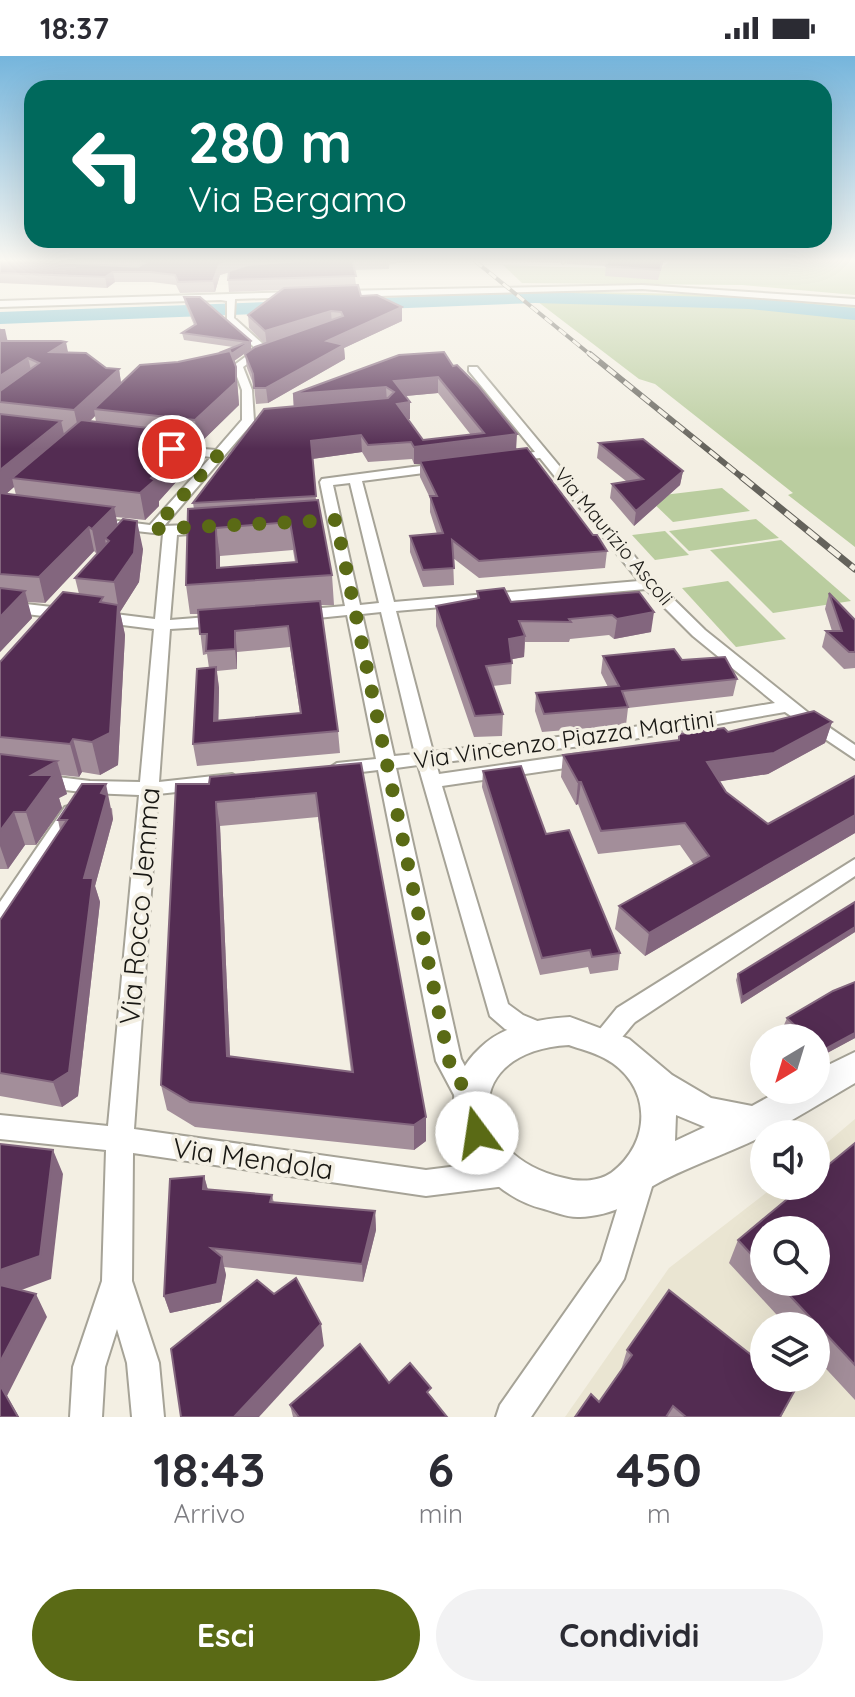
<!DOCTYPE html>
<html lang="it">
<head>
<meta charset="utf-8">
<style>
	body { margin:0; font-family:Quicksand,sans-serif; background:#f2f2f3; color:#2b2b33; height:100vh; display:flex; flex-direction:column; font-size:30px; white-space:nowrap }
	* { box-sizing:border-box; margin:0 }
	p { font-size:26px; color:#7c7c81 }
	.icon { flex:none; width:44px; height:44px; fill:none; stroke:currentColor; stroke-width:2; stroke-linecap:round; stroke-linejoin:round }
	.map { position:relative; height:1361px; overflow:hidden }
	.side { display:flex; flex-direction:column; background:#fff; flex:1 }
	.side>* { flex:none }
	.guide { position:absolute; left:24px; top:24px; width:808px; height:168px; border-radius:24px; box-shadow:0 8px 32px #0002; background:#00695c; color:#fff; overflow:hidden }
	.needle { width:52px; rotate:218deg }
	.buttons { position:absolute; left:750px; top:968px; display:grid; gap:16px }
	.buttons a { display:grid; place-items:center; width:80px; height:80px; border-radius:50%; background:#fff; box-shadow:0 8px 32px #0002; font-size:40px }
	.pin { position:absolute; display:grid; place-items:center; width:68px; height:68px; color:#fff; margin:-34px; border:4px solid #fff; border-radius:50%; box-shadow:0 2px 8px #0007 }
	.me { position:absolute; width:88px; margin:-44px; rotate:346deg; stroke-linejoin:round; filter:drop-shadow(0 0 6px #0008) }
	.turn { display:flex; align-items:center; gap:28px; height:168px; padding:0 32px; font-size:36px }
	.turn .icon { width:104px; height:104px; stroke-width:2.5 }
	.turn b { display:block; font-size:56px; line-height:68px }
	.eta { display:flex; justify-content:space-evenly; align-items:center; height:136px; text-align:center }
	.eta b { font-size:48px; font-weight:800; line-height:56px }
	.button { display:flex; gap:16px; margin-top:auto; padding:16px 32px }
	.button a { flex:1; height:92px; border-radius:48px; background:#5a6a15; color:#fff; font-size:32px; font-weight:800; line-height:92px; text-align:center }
	.button a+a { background:#f2f2f3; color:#2b2b33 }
	.status { display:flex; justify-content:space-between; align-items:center; height:56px; padding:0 40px; background:#fff; direction:ltr }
	.status svg { height:22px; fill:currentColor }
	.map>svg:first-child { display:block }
	.built { fill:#eae5d2; fill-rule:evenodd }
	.green { fill:#bacd9f }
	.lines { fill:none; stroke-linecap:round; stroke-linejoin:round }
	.river { fill:#69b6ca; fill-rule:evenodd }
	.street-casing { stroke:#a6a397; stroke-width:4 }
	.secondary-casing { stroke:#a6a397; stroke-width:4 }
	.street { fill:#fff; fill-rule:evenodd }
	.secondary { fill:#fff; fill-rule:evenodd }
	.rail-far2-casing { stroke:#64625b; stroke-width:4 }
	.rail-far1-casing { stroke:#64625b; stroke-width:6 }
	.rail-casing { stroke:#64625b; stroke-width:7 }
	.rail-far2 { stroke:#f3efe3; stroke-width:3; stroke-dasharray:9; stroke-linecap:butt }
	.rail-far1 { stroke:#f3efe3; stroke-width:4; stroke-dasharray:11; stroke-linecap:butt }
	.rail { stroke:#f3efe3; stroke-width:5; stroke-dasharray:14; stroke-linecap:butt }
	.wall { fill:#a38e9a; fill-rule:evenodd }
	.shaded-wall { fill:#83667e }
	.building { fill:#532c52; stroke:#83667e; stroke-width:2; fill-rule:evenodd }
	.route { stroke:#5a6a15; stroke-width:14; stroke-dasharray:0 25.2 }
	.labels { text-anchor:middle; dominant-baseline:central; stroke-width:8; stroke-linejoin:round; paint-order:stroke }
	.far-street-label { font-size:20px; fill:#181713; stroke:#f3efe3 }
	.street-label { font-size:24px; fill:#181713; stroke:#f3efe3 }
	.near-street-label { font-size:28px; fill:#181713; stroke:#f3efe3 }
</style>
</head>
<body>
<div class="status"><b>18:37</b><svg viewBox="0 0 49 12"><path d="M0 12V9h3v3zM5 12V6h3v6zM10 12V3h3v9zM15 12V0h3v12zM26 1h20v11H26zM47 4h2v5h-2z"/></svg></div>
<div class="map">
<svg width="855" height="1361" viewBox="0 0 855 1361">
	<rect width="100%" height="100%" fill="#f3efe3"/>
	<path class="built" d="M855 1063V1361H565L669 1212 775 1130H816V1096ZM764 1174H816V1226H764ZM764 1270H816V1322H764Z"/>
	<g class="green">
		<path d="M672 203H855V239L742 229 522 227 503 209 659 214Z"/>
		<path d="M550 235 728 239 855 250V491L788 439 793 437 655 328 639 323 529 239Z"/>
		<path d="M722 432 750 455 673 466 647 441Z"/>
		<path d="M756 463 779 482 689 495 669 475Z"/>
		<path d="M665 475 689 499 655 504 632 479Z"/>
		<path d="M781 484 851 545 773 557 710 494Z"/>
		<path d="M728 525 786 583 736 591 682 532Z"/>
	</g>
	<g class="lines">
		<path class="river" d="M535 236 749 242 855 252V264L749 253 535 247 0 268V256Z"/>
		<defs>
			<g id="street">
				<path d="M382 203H420L367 208 363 206Z"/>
				<path d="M560 203H568L563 207Z"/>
				<path d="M642 229 855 243V249L642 233 339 241 335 238 339 235Z"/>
				<path d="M297 236 300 241 235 243 234 262 263 288 266 294 243 311 252 334 254 365 164 470 212 468 219 472 212 476 177 479 170 564 221 560 229 565 221 570 170 573 159 726 232 718 241 724 232 730 158 738 134 1073 426 1114 506 1104 516 1108 520 1117 516 1126 506 1130 426 1140 133 1097 132 1225 159 1307 164 1361H132L127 1307 117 1273 105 1311 102 1361H70L73 1311 102 1225 106 1094 0 1083V1059L108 1070 139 739 90 737 0 726V714L90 725 140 726 154 573 99 566 91 561 99 556 155 563 163 478 118 473 111 469 118 465 150 469 211 401 170 396 166 394V390L216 394 242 364V334L233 310 256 293 227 265V245L221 244 0 251V245Z"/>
				<path d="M469 311H477L655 525 705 574 811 659 855 689V703L785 656 616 686 436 707 439 718 586 697 595 703 586 709 442 730 508 948 523 959 547 969 550 976 547 983 538 986 505 973 490 960 418 709 396 712 461 1003 483 1044 479 1052 470 1055 461 1052 436 1005 378 714 337 719 328 713 337 707 376 703 347 559 298 564 290 559 298 554 345 550 320 426 322 423 443 407 447 408V414L362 425 394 546 639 525 540 402 508 405V399L535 396 469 315ZM350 427 379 547 360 549 333 429ZM646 533 693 580 775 647 616 674 433 696 396 555ZM381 556 415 698 394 700 362 558Z"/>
				<path d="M0 545 69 553 77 558 69 563 0 555Z"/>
				<path d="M72 749 79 751 82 756 8 869 0 871V846L65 751Z"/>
				<path d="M855 803V820L635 966C623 979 613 998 594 991L591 984 617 952Z"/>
				<path d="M640 1111 650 1115 654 1124 624 1223 531 1361H496L500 1349 601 1205 626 1124 630 1115Z"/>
			</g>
			<path id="secondary" d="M570 961 629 983 672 1019 711 1042 752 1050 781 1034H816V1015L855 996V1027C824 1045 792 1065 761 1081 725 1099 685 1111 651 1131 642 1136 635 1145 626 1149 614 1156 593 1161 580 1161 568 1162 555 1156 544 1153 477 1137 418 1049 480 992 503 969 539 963 570 961ZM569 989C580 993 593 996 604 1002 652 1027 653 1086 611 1117 598 1126 578 1126 564 1122 466 1100 459 995 569 989ZM676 1059 705 1071 675 1085Z"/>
		</defs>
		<use href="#street" class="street-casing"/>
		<use href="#secondary" class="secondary-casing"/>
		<use href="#street" class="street"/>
		<use href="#secondary" class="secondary"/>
		<defs>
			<path id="rail-far2" d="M475 205 592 300"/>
			<path id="rail-far1" d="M590 298 744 423"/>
			<path id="rail" d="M742 421 855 513"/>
		</defs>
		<use href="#rail-far2" class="rail-far2-casing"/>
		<use href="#rail-far1" class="rail-far1-casing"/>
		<use href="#rail" class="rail-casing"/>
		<use href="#rail-far2" class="rail-far2"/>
		<use href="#rail-far1" class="rail-far1"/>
		<use href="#rail" class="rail"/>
	</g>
	<g class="wall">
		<path d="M0 203H390L389 213 354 214 356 229 361 240 402 251V265L344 292 345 303 268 347 256 348 254 330 247 312 245 298 265 288 249 272 248 259 280 234 229 236 228 224 229 216 220 219 215 236 180 237 176 229 152 226H115L107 232 0 227Z"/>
		<path d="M431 203H560L559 207 468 203V205Z"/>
		<path d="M567 203H664L658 224 605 220 606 210 567 208Z"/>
		<path d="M184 241H200L251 293 234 305 236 311 239 349 198 389 192 388 195 405 159 445V450L145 464 116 461 117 469 143 493 139 526 120 556 125 579 118 709 100 719 82 716 79 721 61 719 67 738 59 742 62 752 36 789H25L8 813H0V606L79 538 75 522 97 498 94 495 45 547 27 546 32 562 0 596V272L8 285 68 296 106 312 119 313 121 327 178 306 219 297 233 291 184 284 182 277 194 269 185 248ZM95 360 96 366 90 365ZM14 431 16 439 6 438Z"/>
		<path d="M453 310 517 393 607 495 605 512 479 522 453 502 454 529 423 531 410 496V480L437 478 430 456V442L420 421V408H414L412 403 368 406 362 396 312 403 316 444 332 519 334 549H321L338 675 340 697 197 710 193 688 209 612 207 598 203 599 198 558H190L186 529 194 453 193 447 294 351 293 338ZM438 337 471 379 423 384 408 363H410V346L405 340ZM293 494 295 506 220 512V500ZM290 591 300 657 218 665 219 632 217 615 237 613V596Z"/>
		<path d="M599 387 683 415 680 429 634 470 610 442 612 428 626 425 597 402Z"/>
		<path d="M477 535 511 546 639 536 651 576 614 583 609 579 570 583 569 586H525L524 601 512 603 511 628 493 630 503 658 502 680 474 681 436 570V550L477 543Z"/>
		<path d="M829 537 855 564V612L844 613 822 591 826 575H832L825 553Z"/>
		<path d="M603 600 682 604 737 623 733 640 628 652 626 669 542 676 535 655 536 637 608 631 601 617Z"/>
		<path d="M832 666 825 687 768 718 720 725 726 736 768 768 855 777 645 900 615 873 619 850 694 809 680 789 598 798 578 748 576 749 561 721 563 699 678 684 679 678 728 676Z"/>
		<path d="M361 707 426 1061V1085L414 1094 195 1071 167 1054 161 1029 209 728ZM318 761 351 1016 230 1000 220 770Z"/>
		<path d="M483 715 546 778 620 897 618 914 590 918 588 911 540 919 482 731Z"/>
		<path d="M112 752 113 763 95 830 100 846 78 1040 62 1051 0 1040V864L60 774 58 764Z"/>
		<path d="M855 846V876L741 948 736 924 738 918Z"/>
		<path d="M787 962 855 982 816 1003V982H798L784 969Z"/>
		<path d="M855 1087V1344L816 1302V1270H787L729 1207 738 1184ZM764 1174 816 1226H764Z"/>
		<path d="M204 1120 208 1134 272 1139 274 1147 375 1155 376 1174 363 1226 224 1211 226 1219 221 1246 170 1257 164 1240Z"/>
		<path d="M627 1294 795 1334 781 1361H575L599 1346 621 1314Z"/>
		<path d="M389 1327 431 1340 447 1361H293L290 1349Z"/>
	</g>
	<g class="shaded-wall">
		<path d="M240 203H353L248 211 220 219 215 236 213 225 219 209Z"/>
		<path d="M113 216 115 226 107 232 105 221Z"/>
		<path d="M402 251V265L344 292 345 303 268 347 266 332 327 285Z"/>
		<path d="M331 255 332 268 267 290 265 275Z"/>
		<path d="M0 273H5L9 292 0 293Z"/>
		<path d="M251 285V293L234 305 210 309Z"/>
		<path d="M66 286 70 306 50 296Z"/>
		<path d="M28 302 33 322 0 344V320Z"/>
		<path d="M236 311 239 349 198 389 195 364Z"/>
		<path d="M119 313 122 333 94 353 95 360 79 376 74 354Z"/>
		<path d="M438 321V337L395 341 394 325Z"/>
		<path d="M386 331 387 347 294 355 293 338Z"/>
		<path d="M410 346V363L398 364 397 348Z"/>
		<path d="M61 365 66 387 12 422 14 431 0 443V414Z"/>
		<path d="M182 376 184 388 191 380 195 405 159 445V450L145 464 140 437Z"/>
		<path d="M517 378 516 395 420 405V408H414V391Z"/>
		<path d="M361 379 362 396 312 403 311 385Z"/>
		<path d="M683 415 680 429 634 470 636 455Z"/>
		<path d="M114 451 119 475 105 482 106 489 97 498 92 473Z"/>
		<path d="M137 465 143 493 139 526 120 556 125 579 118 709 100 719 92 686 118 550 114 526Z"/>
		<path d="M89 471 94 495 45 547 39 521Z"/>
		<path d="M216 472 220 500V526L217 512Z"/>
		<path d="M25 535 32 562 0 596V561Z"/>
		<path d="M654 556 651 576 614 583 617 563Z"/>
		<path d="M235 575 237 596V613L235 593Z"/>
		<path d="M525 580 524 601 508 604 509 583Z"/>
		<path d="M216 611 219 632 218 686 214 665Z"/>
		<path d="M832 666 825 687 768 718 703 728 707 706Z"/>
		<path d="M73 683 82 716 79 721 70 688Z"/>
		<path d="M57 705 67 738 59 742 62 752 36 789 26 756 32 719Z"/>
		<path d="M578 726H581L578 748 576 749Z"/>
		<path d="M106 728 113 763 95 830 100 846 78 1040 62 1051 53 1026 84 822 101 737Z"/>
		<path d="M216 746 220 770 231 1024 227 1000Z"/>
		<path d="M14 756 25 789 8 813 0 790V775Z"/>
		<path d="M855 759V777L645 900 649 877Z"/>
		<path d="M855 871V876L741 948 742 941Z"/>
		<path d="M855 977V982L816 1003V998Z"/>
		<path d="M426 1061V1085L414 1094V1069Z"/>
		<path d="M53 1094 63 1118 51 1223 0 1242V1214Z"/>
		<path d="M204 1120 209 1138 203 1133Z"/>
		<path d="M375 1155 376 1174 363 1226 362 1208Z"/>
		<path d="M222 1201 226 1219 221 1246 170 1257 164 1240Z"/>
		<path d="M36 1238 47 1261 7 1340 19 1361H18L0 1329V1306Z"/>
		<path d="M321 1268 324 1290 259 1361H234Z"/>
	</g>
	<g class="building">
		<path d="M0 203 138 211 145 207 141 203H240L219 209 213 225 178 226 175 219 150 216H113L105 221 0 217Z"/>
		<path d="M324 203H355H352L356 220 228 224 229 215 248 209Z"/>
		<path d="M609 203H663L660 214 606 210Z"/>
		<path d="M358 229 361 240 377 239 402 251 327 285 344 289 266 332H254L253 318 245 298 255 291 343 260 341 256 331 255 265 275 248 259 284 232Z"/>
		<path d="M184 241H200L251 285 233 297 231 298 230 295 219 297 247 286 182 277 196 268Z"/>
		<path d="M0 285H61L66 286 50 296 86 297 106 312 119 313 74 354 0 346V335L39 307 28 302 0 320Z"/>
		<path d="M230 295 236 311V326L195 364 94 353 140 309 178 306Z"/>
		<path d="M444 296 453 310 457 309 479 331 517 378 414 391 411 386 368 389 361 379 311 385 316 440 193 447 264 353 388 342 394 336 386 331 293 338 399 299ZM438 321 484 377 423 384 397 348 410 346 394 325Z"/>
		<path d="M0 358 61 365 0 414Z"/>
		<path d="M81 364 182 376 179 379 191 380 151 422 155 424 140 437 12 422Z"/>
		<path d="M643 383 683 415 636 455 612 428 643 423 599 387Z"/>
		<path d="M527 392 593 479H597L607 495 479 505 452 484 454 512 423 514 410 480 443 477 430 440H437L420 405Z"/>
		<path d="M0 437 114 451 92 473 89 471 39 521 0 518Z"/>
		<path d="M318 444 332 519 186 529 188 453ZM290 466 297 506 217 512 216 472Z"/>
		<path d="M123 463 137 465 134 497 114 526 75 522 109 485 105 482Z"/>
		<path d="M0 532 25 535 0 561Z"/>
		<path d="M504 532 511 546 639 536 654 556 617 563 612 559 569 563 571 566 519 565 525 580 509 583 512 607 486 610 503 658 475 660 436 550 479 542 477 535Z"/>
		<path d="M63 536 103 541 100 546 118 549 110 677 92 686 73 683 70 688 0 681V606Z"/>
		<path d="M829 537 855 564V596H849L826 575H842Z"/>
		<path d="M320 545 338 675 193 688 197 613 216 611 214 665 301 657 288 570 235 575V593L206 595 207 578H200L198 554Z"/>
		<path d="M674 593 682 604 725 601 737 623 622 635 628 651 544 658 536 637 619 630 603 600Z"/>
		<path d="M814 655 832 666 774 697 707 706 726 736 768 768 855 720V759L649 877 619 850 709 800 685 767 601 775 581 726H578L563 699 679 684V678L724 672 728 676Z"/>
		<path d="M0 698 57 705 32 719H53L26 756H14L0 775Z"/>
		<path d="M361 707 426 1061 414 1069 190 1046 161 1029 176 728H209L210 721ZM316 737 353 1016 227 1000 216 746Z"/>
		<path d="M521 710 546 778 569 774 620 897 592 901 590 894 542 902 483 715Z"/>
		<path d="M82 728H106L101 737 107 739 84 822H93L69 1016 53 1026 0 1017V864L67 764H58Z"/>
		<path d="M855 846V871L742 941 738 918Z"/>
		<path d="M855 926V977L816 998V982H797L804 978 787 962 833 935Z"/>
		<path d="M855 1087V1309L777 1226H816V1174H764V1212L738 1184 803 1130H816V1119Z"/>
		<path d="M0 1088 53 1094 40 1200 0 1214Z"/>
		<path d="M204 1120 203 1133 272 1139 270 1146 375 1155 362 1208 211 1192 222 1201 217 1228 164 1240 170 1123Z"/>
		<path d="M296 1222 321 1268 234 1361H181L171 1293 257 1224 274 1238Z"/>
		<path d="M0 1229 36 1238 0 1306Z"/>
		<path d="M669 1234 764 1309V1322H780L795 1334 780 1361H686L673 1350 666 1361H575L591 1338 599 1346 632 1299 627 1294Z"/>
		<path d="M360 1288 389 1327 410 1307 431 1332 427 1336 447 1361H299L290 1349Z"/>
		<path d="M0 1329 18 1361H0Z"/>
	</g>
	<linearGradient id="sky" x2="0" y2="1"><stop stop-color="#75b5dc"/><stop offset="0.52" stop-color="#faf8f2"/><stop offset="1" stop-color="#faf8f2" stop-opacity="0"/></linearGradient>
	<rect width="855" height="393" fill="url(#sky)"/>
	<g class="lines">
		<path class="route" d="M172 393 219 398 154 473 336 464 449 1005 472 1048 477 1077"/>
	</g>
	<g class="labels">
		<g class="far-street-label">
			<text transform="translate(614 480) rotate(50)">Via Maurizio Ascoli</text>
		</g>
		<g class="street-label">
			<text transform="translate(564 683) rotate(-8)">Via Vincenzo Piazza Martini</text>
		</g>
		<g class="near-street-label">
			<text transform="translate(139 850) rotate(-85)">Via Rocco Jemma</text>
			<text transform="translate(253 1102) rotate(8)">Via Mendola</text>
		</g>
	</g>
</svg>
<div class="buttons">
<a><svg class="needle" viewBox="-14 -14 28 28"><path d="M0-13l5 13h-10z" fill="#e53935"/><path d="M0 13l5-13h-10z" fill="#7c7c81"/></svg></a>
<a><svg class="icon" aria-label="sound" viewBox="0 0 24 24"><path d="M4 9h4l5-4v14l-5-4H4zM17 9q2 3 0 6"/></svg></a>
<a><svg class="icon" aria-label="search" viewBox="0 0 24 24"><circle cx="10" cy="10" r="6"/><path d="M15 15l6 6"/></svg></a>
<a><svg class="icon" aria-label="layers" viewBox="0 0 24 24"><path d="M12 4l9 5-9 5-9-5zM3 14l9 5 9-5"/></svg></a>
</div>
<div class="pin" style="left:172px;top:393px;background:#d93025"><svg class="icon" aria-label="arrive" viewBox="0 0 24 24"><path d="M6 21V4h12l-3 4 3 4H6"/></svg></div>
<svg class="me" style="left:477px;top:1077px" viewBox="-20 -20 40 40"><circle r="19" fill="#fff"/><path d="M0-13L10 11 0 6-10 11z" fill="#5a6a15"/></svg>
<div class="guide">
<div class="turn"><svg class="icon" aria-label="left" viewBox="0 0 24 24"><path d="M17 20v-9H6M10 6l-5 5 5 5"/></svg><div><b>280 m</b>Via Bergamo</div></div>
</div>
</div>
<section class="side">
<div class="eta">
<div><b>18:43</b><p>Arrivo</p></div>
<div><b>6</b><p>min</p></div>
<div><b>450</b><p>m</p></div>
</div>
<div class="button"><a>Esci</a><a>Condividi</a></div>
</section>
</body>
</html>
